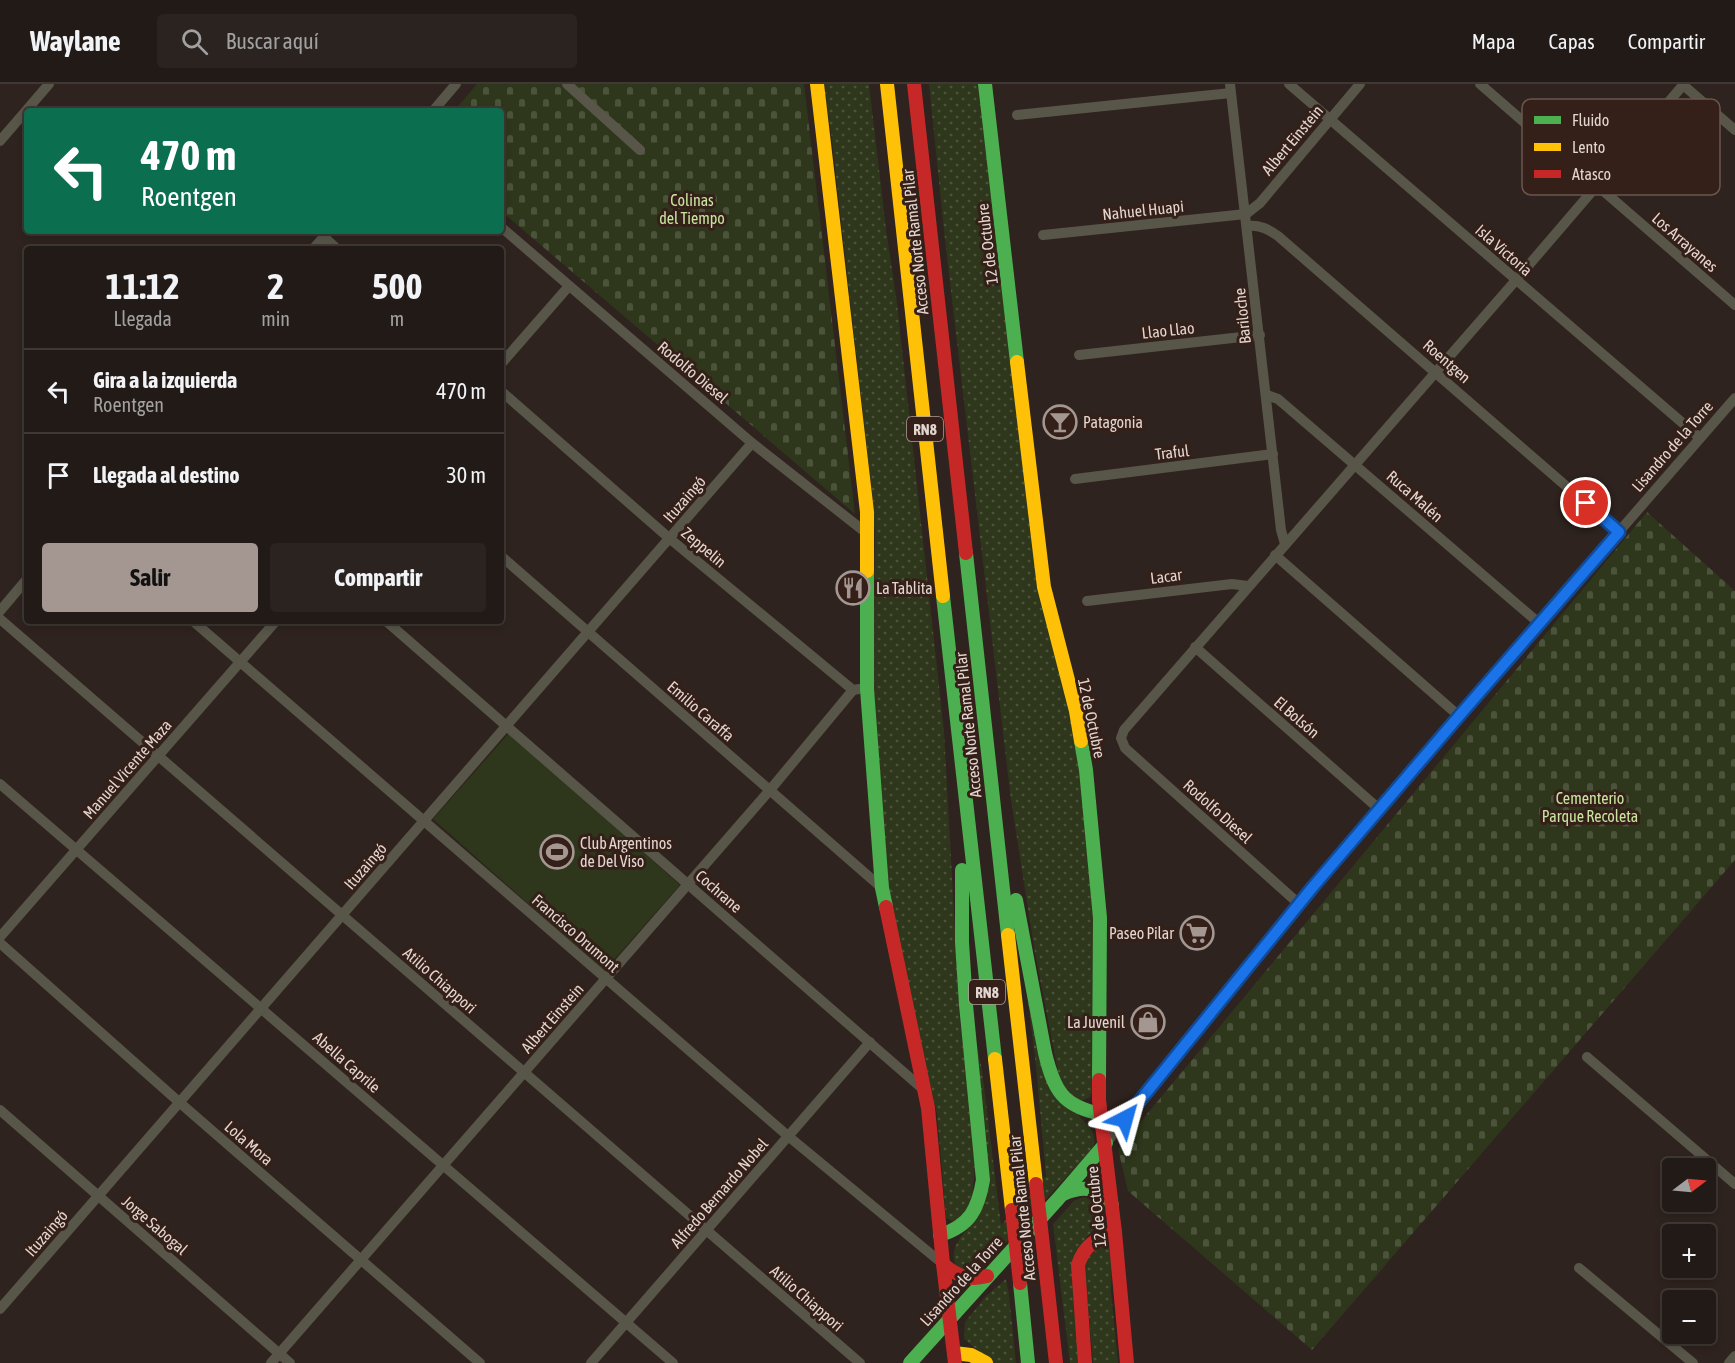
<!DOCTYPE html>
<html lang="es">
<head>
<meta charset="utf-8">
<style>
	body { margin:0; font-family:"Asap Condensed",sans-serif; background:#2a231f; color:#f1f3f6; height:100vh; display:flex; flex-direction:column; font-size:22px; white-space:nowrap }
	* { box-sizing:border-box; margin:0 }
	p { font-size:20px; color:#a2a1a1 }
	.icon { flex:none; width:33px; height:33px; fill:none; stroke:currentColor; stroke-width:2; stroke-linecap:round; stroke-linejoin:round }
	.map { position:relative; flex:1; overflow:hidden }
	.details { position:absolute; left:24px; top:162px; width:480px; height:378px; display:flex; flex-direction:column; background:#221a16; border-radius:6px; box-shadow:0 3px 9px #0003,0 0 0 2px #3f3835 }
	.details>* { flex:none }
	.guide { position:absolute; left:24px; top:24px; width:480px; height:126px; border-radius:6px; box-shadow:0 3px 9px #0003,0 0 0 2px #3f3835; background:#0b6e4f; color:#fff; overflow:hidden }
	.needle { width:39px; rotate:74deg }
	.buttons { position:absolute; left:1662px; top:1074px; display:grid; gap:12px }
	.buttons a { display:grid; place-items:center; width:54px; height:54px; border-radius:6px; background:#221a16; box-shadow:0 3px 9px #0003,0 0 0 2px #3f3835; font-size:30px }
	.pin { position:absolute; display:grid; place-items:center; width:51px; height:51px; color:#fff; margin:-26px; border:3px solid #fff; border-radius:50%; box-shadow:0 2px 6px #0007 }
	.me { position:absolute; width:66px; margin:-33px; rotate:39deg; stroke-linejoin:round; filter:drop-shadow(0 0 4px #0008) }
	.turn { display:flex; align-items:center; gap:21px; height:126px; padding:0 18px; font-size:27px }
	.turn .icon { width:78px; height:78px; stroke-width:2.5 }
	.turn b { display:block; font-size:42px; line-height:51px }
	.eta { display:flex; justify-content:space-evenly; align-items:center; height:102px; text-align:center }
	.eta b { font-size:36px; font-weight:700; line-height:42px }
	.action { display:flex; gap:12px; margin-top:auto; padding:12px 18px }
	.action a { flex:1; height:69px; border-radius:6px; background:#a49792; color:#111; font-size:24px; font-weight:700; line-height:69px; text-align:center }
	.action a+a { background:#2a231f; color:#f1f3f6 }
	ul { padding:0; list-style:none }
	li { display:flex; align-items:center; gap:18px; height:84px; padding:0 18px; border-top:2px solid #3f3835 }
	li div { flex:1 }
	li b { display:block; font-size:22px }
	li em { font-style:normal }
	header { display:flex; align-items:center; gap:36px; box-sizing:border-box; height:84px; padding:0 30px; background:#221a16; border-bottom:2px solid #3f3835 }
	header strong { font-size:28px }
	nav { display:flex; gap:33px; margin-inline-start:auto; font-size:21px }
	.search { width:420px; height:54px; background:#2a231f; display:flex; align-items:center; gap:15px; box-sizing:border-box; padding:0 21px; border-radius:6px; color:#a2a1a1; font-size:22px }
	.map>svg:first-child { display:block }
	.grass { fill:url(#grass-dots) }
	.cemetery { fill:url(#cemetery-stones) }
	.pitch { fill:#2e371b }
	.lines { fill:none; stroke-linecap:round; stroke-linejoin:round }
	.street { stroke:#585549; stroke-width:10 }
	.fast { stroke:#4caf50; stroke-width:14 }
	.slow { stroke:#ffc107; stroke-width:14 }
	.jam { stroke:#c62828; stroke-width:14 }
	.jam-bridge { stroke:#c62828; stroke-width:14 }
	.route-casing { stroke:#114b97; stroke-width:15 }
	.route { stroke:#1a73e8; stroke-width:10 }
	.labels { text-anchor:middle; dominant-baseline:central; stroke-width:6; stroke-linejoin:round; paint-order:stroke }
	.shield { fill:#342018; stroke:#ae9f99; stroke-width:1.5 }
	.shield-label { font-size:15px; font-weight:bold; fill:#e3d6d0 }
	.street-label { font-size:16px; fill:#e3d6d0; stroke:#342018 }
	.park-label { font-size:16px; fill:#c8e59f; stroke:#342018 }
	.poi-label { font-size:16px; fill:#e3d6d0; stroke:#342018; text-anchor:start }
	.key { fill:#342018; stroke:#69574f; stroke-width:1.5 }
	.key-label { font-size:16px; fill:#e3d6d0 }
</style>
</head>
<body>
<header>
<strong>Waylane</strong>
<div class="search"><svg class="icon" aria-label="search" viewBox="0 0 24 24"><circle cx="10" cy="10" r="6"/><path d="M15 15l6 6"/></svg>Buscar aquí</div>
<nav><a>Mapa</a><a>Capas</a><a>Compartir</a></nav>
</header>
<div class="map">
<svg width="1735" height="1279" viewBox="0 0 1735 1279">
	<defs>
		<pattern id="grass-dots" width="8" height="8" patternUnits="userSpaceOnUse" patternTransform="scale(1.5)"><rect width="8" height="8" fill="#2e371b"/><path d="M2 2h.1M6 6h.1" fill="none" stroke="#4c533b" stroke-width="1.8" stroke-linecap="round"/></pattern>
		<pattern id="cemetery-stones" width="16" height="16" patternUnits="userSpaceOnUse" patternTransform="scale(1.5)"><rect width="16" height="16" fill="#2e371b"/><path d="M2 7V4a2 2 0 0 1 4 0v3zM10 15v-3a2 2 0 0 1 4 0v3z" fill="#4c533b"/></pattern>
	</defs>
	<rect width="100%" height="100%" fill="#2e231e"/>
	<g class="grass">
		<path d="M823 0H869L886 145 897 219 944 647 960 938 976 1071 971 1124 954 1138 946 1134 937 1030 890 828 873 605 875 450 873 418 831 48Z"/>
		<path d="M929 0H981L1020 347 1075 645 1096 843 1092 1008 1090 1013 1081 1017 1061 1003 1035 869 1011 716 945 156Z"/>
		<path d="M1027 909 1039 959 1081 1035C1091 1043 1097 1051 1093 1064L983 1184 974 1191 957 1183C946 1164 965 1148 977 1135L976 957 982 986 1001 1141 1046 1092 1036 982Z"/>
		<path d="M1084 1113 1097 1118C1108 1134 1096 1143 1085 1155L1079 1279H1070L1053 1140 1075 1116Z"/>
		<path d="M1102 1161 1108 1163 1112 1170 1111 1208 1118 1279H1093L1084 1177Z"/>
		<path d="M1006 1195 1009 1211 1016 1279H993L964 1255 965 1238 986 1212Z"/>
	</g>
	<g class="cemetery">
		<path d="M477 0H804L855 430 501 127V27H454Z"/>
		<path d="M1647 428 1735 507V776L1312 1266 1128 1107 1118 1065Z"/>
	</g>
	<path class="pitch" d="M509 649 680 801 604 887 433 735Z"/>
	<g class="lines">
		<g class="street">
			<path d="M567 0 640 66"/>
			<path d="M1230 0 1281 446 1285 460"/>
			<path d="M1289 0 1700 354"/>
			<path d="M1480 0 1735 221"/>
			<path d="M1682 0 1735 46"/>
			<path d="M433 27 456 0"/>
			<path d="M1017 31 1231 9"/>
			<path d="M0 57 49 0"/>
			<path d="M1247 142C1261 141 1268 145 1278 152L1619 448"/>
			<path d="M501 143 752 359 869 451"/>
			<path d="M1043 151 1246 130 1260 119 1360 0"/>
			<path d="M324 153 337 165"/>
			<path d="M313 165 329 147"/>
			<path d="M1079 271 1260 251"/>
			<path d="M501 280 569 202"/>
			<path d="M501 307 669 454 853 606 859 605"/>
			<path d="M1267 311 1278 315 1540 540"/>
			<path d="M1075 395 1273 370"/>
			<path d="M1275 471 1459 632"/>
			<path d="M501 472 882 804"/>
			<path d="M1087 517 1232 500 1248 502"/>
			<path d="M0 527 27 495"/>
			<path d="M0 535 860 1279"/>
			<path d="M193 537 788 1052 943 1180"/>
			<path d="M386 537 924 1006"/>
			<path d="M1195 563 1379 725"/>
			<path d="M0 700 673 1279"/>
			<path d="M1299 820 1125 664 1121 654 1124 646 1516 196 1684 0"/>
			<path d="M0 853 276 537"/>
			<path d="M0 859 179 1018 480 1279"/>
			<path d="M1587 973 1735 1100"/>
			<path d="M0 1026 290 1279"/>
			<path d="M1106 1059 1299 820 1459 632 1735 314"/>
			<path d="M1579 1184 1693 1279"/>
			<path d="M0 1225 752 359"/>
			<path d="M271 1279 770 706 853 606"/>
			<path d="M591 1279 870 958"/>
			<path d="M1729 1279 1735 1272"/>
		</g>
		<g class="fast">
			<path d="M985 0 1017 278"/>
			<path d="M966 469 1008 851"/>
			<path d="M867 487V605L882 804 886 823"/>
			<path d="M943 512 995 975"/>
			<path d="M1081 657 1086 686 1100 834 1099 996"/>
			<path d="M1016 816 1045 969C1054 1006 1062 1022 1101 1030"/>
			<path d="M1063 1110C1084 1101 1098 1103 1112 1121"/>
			<path d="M940 1151C970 1142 978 1125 983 1096L966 921 962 858V786"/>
			<path d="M1020 1199 1028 1279"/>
			<path d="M910 1279 1058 1115 1106 1059"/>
		</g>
		<g class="slow">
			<path d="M817 0 867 428V487"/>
			<path d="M887 0 943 512"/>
			<path d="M1017 278 1044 503 1076 627 1081 657"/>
			<path d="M1008 851 1036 1100"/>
			<path d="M995 975 1012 1126"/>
			<path d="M954 1269 971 1271 986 1279"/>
		</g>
		<g class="jam">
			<path d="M914 0 966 469"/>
			<path d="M886 823 928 1024 943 1180 955 1279"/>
			<path d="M1099 996V1016L1115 1148 1127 1279"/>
			<path d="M1044 1171 1056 1279"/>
			<path d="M943 1180C957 1192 969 1197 987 1192"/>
			<path d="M1085 1279 1078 1181C1084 1162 1096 1154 1115 1148"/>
		</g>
		<g class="jam-bridge">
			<path d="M1036 1100 1044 1171"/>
			<path d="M1012 1126 1020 1199"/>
		</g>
	</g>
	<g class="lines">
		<defs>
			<path id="route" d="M1125 1035 1312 804 1459 632 1619 448 1586 419"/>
		</defs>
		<use href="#route" class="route-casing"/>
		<use href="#route" class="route"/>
	</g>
	<defs>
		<symbol id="bar-ring" viewBox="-11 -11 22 22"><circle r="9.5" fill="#342018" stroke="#a49792" stroke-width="1.5"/><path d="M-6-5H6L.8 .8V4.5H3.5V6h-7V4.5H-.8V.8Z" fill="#a49792"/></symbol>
		<symbol id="restaurant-ring" viewBox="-11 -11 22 22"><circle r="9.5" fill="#342018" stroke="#a49792" stroke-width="1.5"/><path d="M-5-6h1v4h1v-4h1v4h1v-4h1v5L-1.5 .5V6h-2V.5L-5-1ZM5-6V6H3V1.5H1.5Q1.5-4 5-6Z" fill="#a49792"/></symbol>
		<symbol id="stadium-ring" viewBox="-11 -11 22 22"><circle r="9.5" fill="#342018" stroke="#a49792" stroke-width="1.5"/><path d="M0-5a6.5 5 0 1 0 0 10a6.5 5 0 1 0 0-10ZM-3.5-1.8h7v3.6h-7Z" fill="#a49792"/></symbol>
		<symbol id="supermarket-ring" viewBox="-11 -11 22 22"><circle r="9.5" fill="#342018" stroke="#a49792" stroke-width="1.5"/><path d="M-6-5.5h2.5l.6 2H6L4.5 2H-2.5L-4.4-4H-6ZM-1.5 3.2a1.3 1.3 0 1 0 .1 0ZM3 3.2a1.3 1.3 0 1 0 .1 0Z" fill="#a49792"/></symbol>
		<symbol id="shop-ring" viewBox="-11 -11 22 22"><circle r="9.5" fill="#342018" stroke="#a49792" stroke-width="1.5"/><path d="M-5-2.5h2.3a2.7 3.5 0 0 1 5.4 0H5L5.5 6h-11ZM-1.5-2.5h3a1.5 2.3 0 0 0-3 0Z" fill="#a49792"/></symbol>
	</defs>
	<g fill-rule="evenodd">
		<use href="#bar-ring" x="1041" y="319" width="38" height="38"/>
		<use href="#restaurant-ring" x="834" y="485" width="38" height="38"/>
		<use href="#stadium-ring" x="538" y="749" width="38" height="38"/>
		<use href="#supermarket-ring" x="1178" y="830" width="38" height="38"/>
		<use href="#shop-ring" x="1129" y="919" width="38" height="38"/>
	</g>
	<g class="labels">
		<g class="shield">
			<rect x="907" y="333" width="36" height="24" rx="4.5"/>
			<rect x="969" y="896" width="36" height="24" rx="4.5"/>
		</g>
		<g class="shield-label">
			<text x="925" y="345">RN8</text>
			<text x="987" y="908">RN8</text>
		</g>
		<g class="street-label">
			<text transform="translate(1292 56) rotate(-50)">Albert Einstein</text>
			<text transform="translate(1143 126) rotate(-6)">Nahuel Huapi</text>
			<text transform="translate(915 158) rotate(-96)">Acceso Norte Ramal Pilar</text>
			<text transform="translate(1685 158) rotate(41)">Los Arrayanes</text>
			<text transform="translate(987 160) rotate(-97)">12 de Octubre</text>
			<text transform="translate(1504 166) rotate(41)">Isla Victoria</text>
			<text transform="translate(1242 232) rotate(-96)">Bariloche</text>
			<text transform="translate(1168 246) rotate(-6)">Llao Llao</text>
			<text transform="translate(1447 277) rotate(41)">Roentgen</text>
			<text transform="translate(693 288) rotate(40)">Rodolfo Diesel</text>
			<text transform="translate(1672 362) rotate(-49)">Lisandro de la Torre</text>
			<text transform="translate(1172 368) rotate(-7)">Traful</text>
			<text transform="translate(1415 412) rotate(41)">Ruca Malén</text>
			<text transform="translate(684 415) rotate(-49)">Ituzaingó</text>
			<text transform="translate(704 463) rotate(40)">Zeppelin</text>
			<text transform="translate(1166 492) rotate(-7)">Lacar</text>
			<text transform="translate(701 627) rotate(41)">Emilio Caraffa</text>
			<text transform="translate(1297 633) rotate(41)">El Bolsón</text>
			<text transform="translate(1092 634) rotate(78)">12 de Octubre</text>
			<text transform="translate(968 641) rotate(-96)">Acceso Norte Ramal Pilar</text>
			<text transform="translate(127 685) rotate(-49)">Manuel Vicente Maza</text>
			<text transform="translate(1218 727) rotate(42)">Rodolfo Diesel</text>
			<text transform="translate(365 782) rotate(-49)">Ituzaingó</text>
			<text transform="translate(719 807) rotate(41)">Cochrane</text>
			<text transform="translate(576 849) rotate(41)">Francisco Drumont</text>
			<text transform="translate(440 896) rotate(41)">Atilio Chiappori</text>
			<text transform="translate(552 934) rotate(-49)">Albert Einstein</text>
			<text transform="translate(347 978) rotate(41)">Abella Caprile</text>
			<text transform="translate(249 1059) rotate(41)">Lola Mora</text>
			<text transform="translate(719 1109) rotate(-49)">Alfredo Bernardo Nobel</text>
			<text transform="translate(1096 1123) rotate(-96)">12 de Octubre</text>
			<text transform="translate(1022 1124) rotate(-96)">Acceso Norte Ramal Pilar</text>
			<text transform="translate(155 1141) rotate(41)">Jorge Sabogal</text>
			<text transform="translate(46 1149) rotate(-49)">Ituzaingó</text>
			<text transform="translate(961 1197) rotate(-48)">Lisandro de la Torre</text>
			<text transform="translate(807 1214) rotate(41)">Atilio Chiappori</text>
		</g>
		<g class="park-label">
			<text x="692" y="116">Colinas<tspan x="692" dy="18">del Tiempo</tspan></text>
			<text x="1590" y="714">Cementerio<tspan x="1590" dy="18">Parque Recoleta</tspan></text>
		</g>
		<g class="poi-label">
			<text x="1083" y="338">Patagonia</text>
			<text x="876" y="504">La Tablita</text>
			<text x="580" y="759">Club Argentinos<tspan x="580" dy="18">de Del Viso</tspan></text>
			<text x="1174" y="849" text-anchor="end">Paseo Pilar</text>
			<text x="1125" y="938" text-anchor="end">La Juvenil</text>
		</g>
	</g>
	<rect x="1522" y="15" width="198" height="96" rx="9" class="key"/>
	<rect x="1534" y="32" width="27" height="8" fill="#4caf50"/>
	<rect x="1534" y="59" width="27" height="8" fill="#ffc107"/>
	<rect x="1534" y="86" width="27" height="8" fill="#c62828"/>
	<g class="key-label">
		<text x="1572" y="42">Fluido</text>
		<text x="1572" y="69">Lento</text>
		<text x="1572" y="96">Atasco</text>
	</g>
</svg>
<div class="buttons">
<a><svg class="needle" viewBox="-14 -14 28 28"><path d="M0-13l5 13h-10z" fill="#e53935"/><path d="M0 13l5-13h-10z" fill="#a2a1a1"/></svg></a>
<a>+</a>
<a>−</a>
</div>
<div class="pin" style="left:1586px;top:419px;background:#d93025"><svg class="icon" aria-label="arrive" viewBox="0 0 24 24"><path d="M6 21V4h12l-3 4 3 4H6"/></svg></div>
<svg class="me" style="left:1125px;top:1035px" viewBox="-20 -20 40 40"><path d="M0-17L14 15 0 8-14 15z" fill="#1a73e8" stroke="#fff" stroke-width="4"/></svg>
<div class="guide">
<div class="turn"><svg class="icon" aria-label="left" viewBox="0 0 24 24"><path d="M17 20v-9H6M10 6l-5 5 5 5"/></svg><div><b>470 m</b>Roentgen</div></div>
</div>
<section class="details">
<div class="eta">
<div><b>11:12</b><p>Llegada</p></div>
<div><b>2</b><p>min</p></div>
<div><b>500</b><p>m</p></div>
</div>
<ul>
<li><svg class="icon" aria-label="left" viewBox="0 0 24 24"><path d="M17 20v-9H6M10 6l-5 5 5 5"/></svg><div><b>Gira a la izquierda</b><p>Roentgen</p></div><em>470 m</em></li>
<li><svg class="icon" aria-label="arrive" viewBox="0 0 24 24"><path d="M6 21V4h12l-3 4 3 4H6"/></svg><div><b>Llegada al destino</b></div><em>30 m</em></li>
</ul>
<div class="action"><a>Salir</a><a>Compartir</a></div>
</section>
</div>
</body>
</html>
